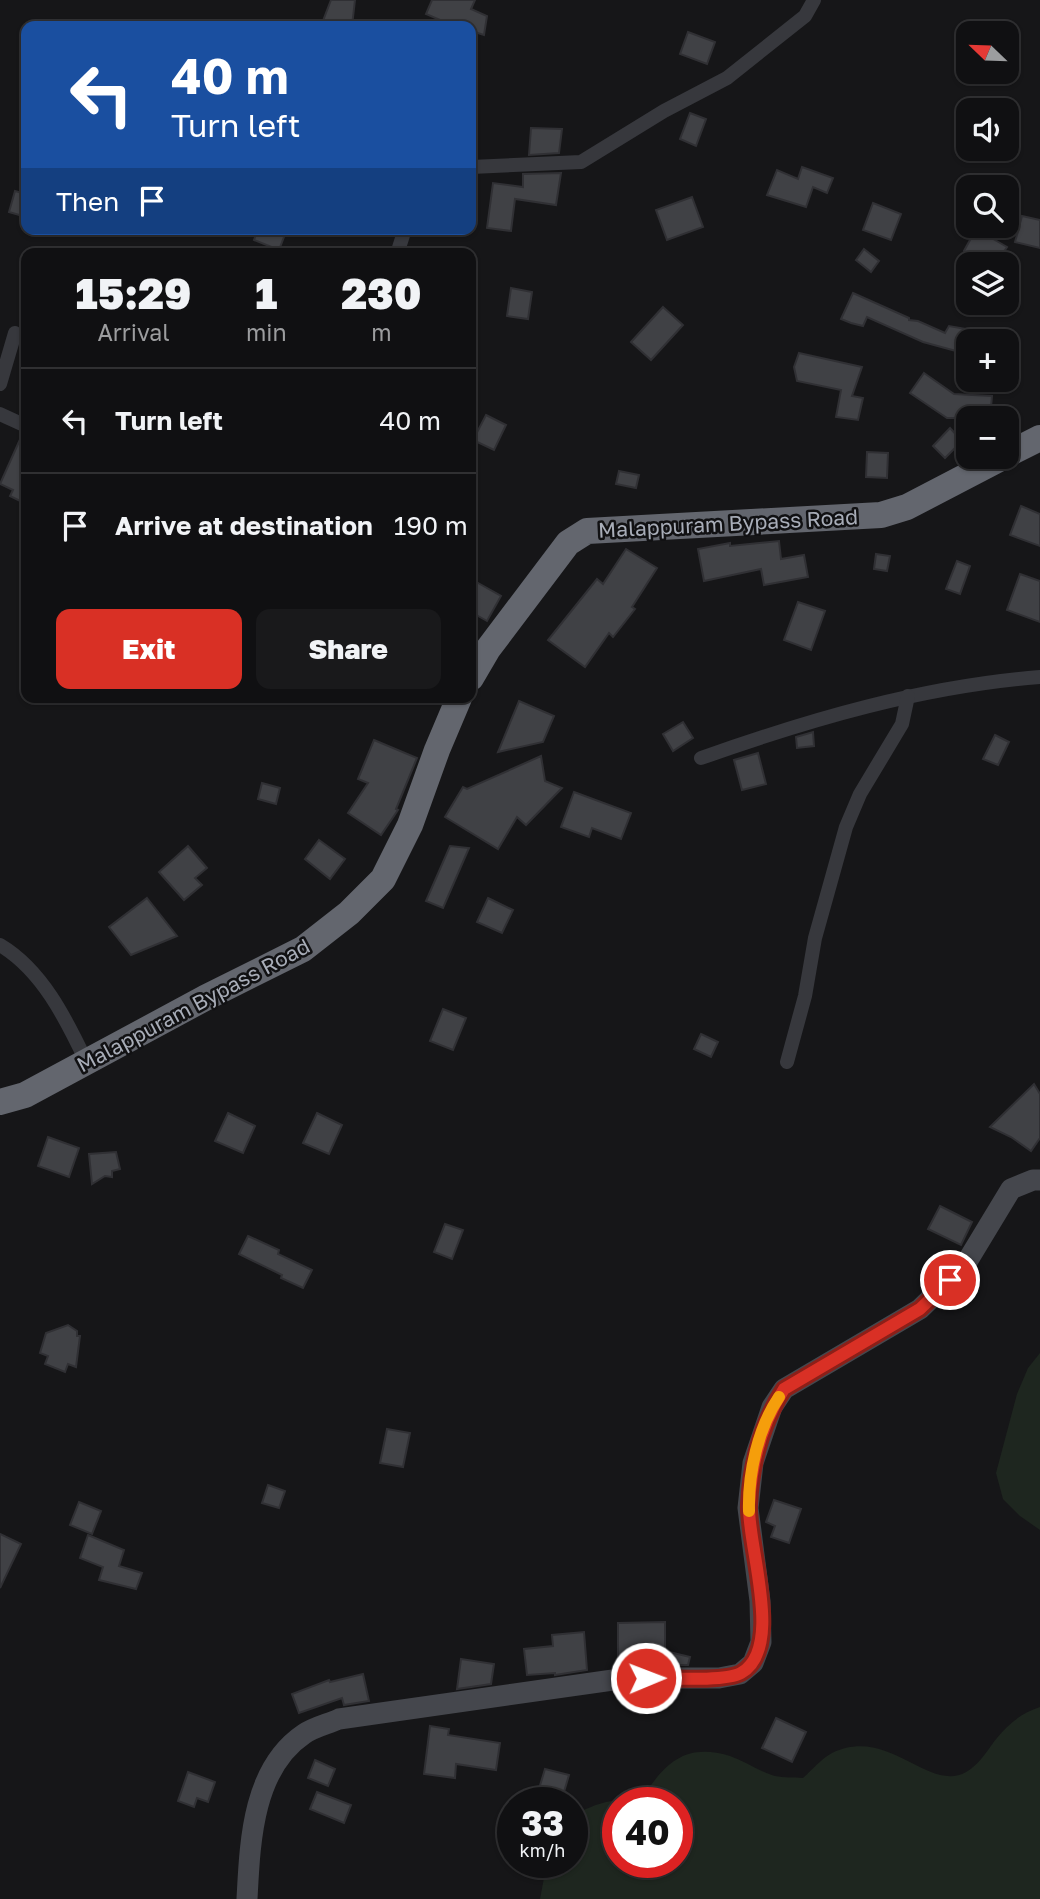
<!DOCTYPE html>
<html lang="en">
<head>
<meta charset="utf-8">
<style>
	body { margin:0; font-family:"Golos Text",sans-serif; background:#19191b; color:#f1f3f6; height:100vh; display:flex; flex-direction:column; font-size:26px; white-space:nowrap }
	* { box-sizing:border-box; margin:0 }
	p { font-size:23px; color:#9c9d9f }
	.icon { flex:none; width:38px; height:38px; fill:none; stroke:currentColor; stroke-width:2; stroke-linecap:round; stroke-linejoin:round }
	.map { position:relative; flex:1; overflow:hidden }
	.side { position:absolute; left:21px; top:248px; width:455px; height:455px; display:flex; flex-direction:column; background:#101012; border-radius:14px; box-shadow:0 2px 5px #0004,0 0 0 2px #303032 }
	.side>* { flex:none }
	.hud { position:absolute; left:21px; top:21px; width:455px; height:214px; border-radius:14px; box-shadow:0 2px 5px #0004,0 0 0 2px #303032; background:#1a4fa0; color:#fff; overflow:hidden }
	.needle { width:46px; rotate:293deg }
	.controls { position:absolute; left:956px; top:21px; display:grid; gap:14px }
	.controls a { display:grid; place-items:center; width:63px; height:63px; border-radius:14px; background:#101012; box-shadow:0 2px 5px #0004,0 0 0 2px #303032; font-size:35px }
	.speed { position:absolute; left:497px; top:1787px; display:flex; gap:14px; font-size:35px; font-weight:700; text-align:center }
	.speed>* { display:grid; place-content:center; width:91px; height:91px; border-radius:50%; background:#101012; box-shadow:0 2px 5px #0004,0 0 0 2px #303032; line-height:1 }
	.speed small { font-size:18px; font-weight:400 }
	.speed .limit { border:10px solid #d22; background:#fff; color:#111 }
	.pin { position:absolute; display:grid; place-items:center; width:60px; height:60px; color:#fff; margin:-30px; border:4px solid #fff; border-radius:50%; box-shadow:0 2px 7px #0007 }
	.me { position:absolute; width:77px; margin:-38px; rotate:89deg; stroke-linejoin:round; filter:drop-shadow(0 0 5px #0008) }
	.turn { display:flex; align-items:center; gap:24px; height:147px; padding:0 35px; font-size:32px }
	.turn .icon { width:91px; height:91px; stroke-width:2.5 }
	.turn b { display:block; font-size:49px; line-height:60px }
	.then { display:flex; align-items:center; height:66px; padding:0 35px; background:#0003; gap:14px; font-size:26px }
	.eta { display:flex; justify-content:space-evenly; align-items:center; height:119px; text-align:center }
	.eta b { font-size:42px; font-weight:800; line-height:49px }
	.button { display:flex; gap:14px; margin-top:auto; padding:14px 35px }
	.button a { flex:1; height:80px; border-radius:14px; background:#d93025; color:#fff; font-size:28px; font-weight:800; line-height:80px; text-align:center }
	.button a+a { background:#19191b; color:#f1f3f6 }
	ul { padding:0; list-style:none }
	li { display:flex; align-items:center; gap:21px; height:105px; padding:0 35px; border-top:2px solid #303032 }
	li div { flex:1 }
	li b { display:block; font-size:26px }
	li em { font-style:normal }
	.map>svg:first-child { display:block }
	.green { fill:#1e261f; fill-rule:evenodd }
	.building { fill:#404145; stroke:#303034; stroke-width:2 }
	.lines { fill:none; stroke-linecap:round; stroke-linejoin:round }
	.street { stroke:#37383d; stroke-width:14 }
	.secondary { stroke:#45474d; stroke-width:21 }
	.highway { stroke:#63666e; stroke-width:26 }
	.route-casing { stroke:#8d1f18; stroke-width:18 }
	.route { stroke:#d93025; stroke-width:12 }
	.slow { stroke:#f59e0b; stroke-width:12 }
	.labels { text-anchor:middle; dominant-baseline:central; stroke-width:5; stroke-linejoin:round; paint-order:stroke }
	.street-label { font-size:21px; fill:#a8adb8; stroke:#111113 }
</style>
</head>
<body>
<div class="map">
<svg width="1040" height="1899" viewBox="0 0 1040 1899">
	<rect width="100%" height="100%" fill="#161618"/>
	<g class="green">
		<path d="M1040 1353V1530L1020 1516 1003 1499 996 1473 1017 1394 1028 1368Z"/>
		<path d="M1040 1707V1899H540L547 1862H572V1816C599 1802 611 1799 641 1800 664 1764 684 1742 730 1756 745 1761 760 1772 775 1776 784 1778 794 1777 803 1778 812 1770 821 1759 832 1753 885 1727 923 1785 959 1775 977 1770 987 1750 997 1738 1009 1723 1022 1713 1040 1707ZM618 1802H677V1862H618Z"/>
	</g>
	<g class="building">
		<path d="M331 0H355L352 26H321Z"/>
		<path d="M432 0H475L471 9 487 16 484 35 471 31V26H454L426 14Z"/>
		<path d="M688 32 715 42 707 64 680 54Z"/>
		<path d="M690 113 706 119 696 146 680 139Z"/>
		<path d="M531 128 562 129 559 153 529 155Z"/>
		<path d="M802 167 833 178 827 193 813 187 806 207 767 195 777 170 798 179Z"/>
		<path d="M561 173 556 205 515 199 511 231 487 228 493 183 523 187V174Z"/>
		<path d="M15 191 26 194V217L9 212Z"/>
		<path d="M692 197 703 227 667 240 656 210Z"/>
		<path d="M873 203 901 214 891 240 863 230Z"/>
		<path d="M1022 216 1040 220V248L1015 242Z"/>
		<path d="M258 229H287L279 250 254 240Z"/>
		<path d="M976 229 1007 247 996 264H986L964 251Z"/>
		<path d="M864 249 879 261 871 272 856 260Z"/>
		<path d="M511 288 532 292 528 319 507 316Z"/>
		<path d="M853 293 909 318V320L918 321 945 333 949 326 966 329 956 351 923 342 867 317 863 326 851 323 841 319Z"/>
		<path d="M663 307 683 325 651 360 631 342Z"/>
		<path d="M799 353 862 367 852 396 863 398 858 420 836 417 841 390 797 381 794 367Z"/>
		<path d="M924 373 954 394 992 396 990 418H947L910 393Z"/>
		<path d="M486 415 506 425 494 450 473 440Z"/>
		<path d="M950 428 962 441 945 458 933 446Z"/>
		<path d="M22 435 26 436V504L10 496 13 490 0 484Z"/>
		<path d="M867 452 888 453 887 478 866 477Z"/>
		<path d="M619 471 639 475 636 488 616 484Z"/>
		<path d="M1021 506 1040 514V546L1010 535Z"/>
		<path d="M779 541 781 559 804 555 808 577 764 585 761 569 704 581 698 549 730 543V546Z"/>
		<path d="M626 549 657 568 632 607 635 609 613 637 609 633 585 667 548 640 597 579 603 584Z"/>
		<path d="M876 554 890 556 887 571 874 569Z"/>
		<path d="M957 561 970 566 960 594 946 589Z"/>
		<path d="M1020 574 1040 581V622L1007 610Z"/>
		<path d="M471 579 501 596 487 621 471 612Z"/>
		<path d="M798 602 825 611 811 650 784 640Z"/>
		<path d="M519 701 554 716 543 742 498 752Z"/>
		<path d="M683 722 693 738 673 751 663 734Z"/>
		<path d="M813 732 814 746 797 748 796 737Z"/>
		<path d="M995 735 1009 742 998 765 983 759Z"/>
		<path d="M374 740 417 758 396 809 398 810 381 835 348 813 368 783 358 779Z"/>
		<path d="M758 753 766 784 742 790 734 760Z"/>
		<path d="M541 756 545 781 562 788 526 825 517 817 498 849 445 817 463 787 467 789Z"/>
		<path d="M262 783 280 788 276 804 258 799Z"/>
		<path d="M574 792 631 813 621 839 592 828 589 837 561 827Z"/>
		<path d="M319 840 345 859 330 879 305 859Z"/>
		<path d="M188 846 207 868 195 878 202 885 184 900 159 872Z"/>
		<path d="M450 846 469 848 443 908 426 901Z"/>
		<path d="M147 898 177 936 131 955 109 927Z"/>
		<path d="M488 898 513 910 502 933 477 922Z"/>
		<path d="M443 1009 466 1018 453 1050 430 1041Z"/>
		<path d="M701 1034 718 1042 711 1057 694 1049Z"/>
		<path d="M1034 1084 1040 1094V1138L1031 1151 1011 1137 990 1127Z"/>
		<path d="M228 1113 255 1126 243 1153 215 1141Z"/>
		<path d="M317 1113 342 1125 329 1154 303 1143Z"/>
		<path d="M48 1137 79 1148 69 1177 38 1166Z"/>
		<path d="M116 1152 120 1169 112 1171V1177L105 1176 92 1184 89 1154Z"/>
		<path d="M940 1206 972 1222 961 1245 928 1229Z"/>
		<path d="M445 1224 463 1230 452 1259 434 1252Z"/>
		<path d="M248 1236 279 1250 278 1254 312 1270 303 1288 281 1278 282 1275 239 1254Z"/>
		<path d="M68 1325 77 1331V1336H80L76 1367 68 1364 65 1372 45 1364 48 1356 40 1353 46 1333Z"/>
		<path d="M387 1429 410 1433 403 1467 380 1463Z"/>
		<path d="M268 1485 285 1491 279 1508 262 1503Z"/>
		<path d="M774 1500 801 1509 789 1543 771 1537 775 1526 766 1522Z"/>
		<path d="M79 1502 101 1511 92 1534 70 1525Z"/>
		<path d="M0 1534 21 1544 0 1588Z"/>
		<path d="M88 1535 124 1550 119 1566 142 1573 136 1589 99 1580 103 1567 80 1558Z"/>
		<path d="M665 1622V1651L690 1657 688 1665H639V1659H618V1623Z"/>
		<path d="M584 1632 587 1670 555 1675V1673L527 1675 524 1649 553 1646 552 1635Z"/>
		<path d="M461 1659 494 1664 491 1684 457 1689Z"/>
		<path d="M363 1674 369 1701 344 1705 342 1698 299 1713 292 1694 329 1680 330 1682Z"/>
		<path d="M776 1718 806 1732 792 1762 762 1748Z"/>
		<path d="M430 1726 449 1729 448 1735 500 1743 496 1770 456 1764 455 1778 424 1774Z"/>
		<path d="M315 1760 335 1769 328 1786 308 1778Z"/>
		<path d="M545 1769 569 1775 561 1802H535Z"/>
		<path d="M188 1772 215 1782 208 1802 197 1798 194 1807 178 1801Z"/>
		<path d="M317 1792 351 1805 344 1823 310 1809Z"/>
	</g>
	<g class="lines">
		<g class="street">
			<path d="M471 167 581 162 664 111 727 78 805 16 814 0"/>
			<path d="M232 254H238"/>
			<path d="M397 254 405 229"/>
			<path d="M0 384 15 333"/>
			<path d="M0 414 26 426"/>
			<path d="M701 758C811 719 924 686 1040 677"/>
			<path d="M0 945C42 970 66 1019 86 1061"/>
			<path d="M787 1062 805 996 815 938 846 827 860 794 902 724 908 696"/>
		</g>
		<path class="secondary" d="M247 1899C250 1843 252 1769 304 1734 314 1727 328 1724 339 1719L627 1678H719L740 1674 753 1663 761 1642 760 1601 748 1508 753 1463 772 1407 784 1389 920 1309 965 1265 1011 1189 1033 1180H1040"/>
		<g class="highway">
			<path d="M1006 455 1040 438"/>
			<path d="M471 678 488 649 568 543 587 531 881 515 907 507 1003 457"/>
			<path d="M0 1102 25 1095 205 998 303 949 349 913 383 879 410 825 437 750 459 698"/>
		</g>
	</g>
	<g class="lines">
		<defs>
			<path id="route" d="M646 1678C667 1678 725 1682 741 1673 785 1648 747 1545 749 1505 751 1464 762 1423 784 1389L920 1309 950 1280"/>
		</defs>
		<use href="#route" class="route-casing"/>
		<use href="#route" class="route"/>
		<path class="slow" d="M749 1511C748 1473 758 1428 779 1397"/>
	</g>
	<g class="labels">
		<g class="street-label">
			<text transform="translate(728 523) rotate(-3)">Malappuram Bypass Road</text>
			<text transform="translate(193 1005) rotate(-28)">Malappuram Bypass Road</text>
		</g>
	</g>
</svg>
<div class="controls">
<a><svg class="needle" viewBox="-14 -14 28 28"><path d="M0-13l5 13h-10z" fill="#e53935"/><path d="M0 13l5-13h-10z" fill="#9c9d9f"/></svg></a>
<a><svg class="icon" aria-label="sound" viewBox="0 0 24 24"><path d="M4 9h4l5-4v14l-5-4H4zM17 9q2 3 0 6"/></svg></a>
<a><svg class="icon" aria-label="search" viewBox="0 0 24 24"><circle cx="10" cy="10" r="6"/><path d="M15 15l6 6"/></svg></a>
<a><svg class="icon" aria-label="layers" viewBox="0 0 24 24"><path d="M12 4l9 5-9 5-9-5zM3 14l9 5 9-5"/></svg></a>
<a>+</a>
<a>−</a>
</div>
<div class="speed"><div>33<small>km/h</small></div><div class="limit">40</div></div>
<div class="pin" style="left:950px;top:1280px;background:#d93025"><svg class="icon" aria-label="arrive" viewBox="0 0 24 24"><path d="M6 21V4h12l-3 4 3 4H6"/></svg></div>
<svg class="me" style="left:646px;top:1678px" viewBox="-20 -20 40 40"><circle r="17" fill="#d93025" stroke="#fff" stroke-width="3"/><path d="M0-11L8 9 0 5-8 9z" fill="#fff"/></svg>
<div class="hud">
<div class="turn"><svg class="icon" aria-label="left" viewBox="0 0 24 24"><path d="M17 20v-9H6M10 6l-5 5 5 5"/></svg><div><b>40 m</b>Turn left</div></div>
<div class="then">Then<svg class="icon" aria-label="arrive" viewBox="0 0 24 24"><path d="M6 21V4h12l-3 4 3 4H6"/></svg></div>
</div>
<section class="side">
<div class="eta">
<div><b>15:29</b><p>Arrival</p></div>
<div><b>1</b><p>min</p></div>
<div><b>230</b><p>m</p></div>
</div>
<ul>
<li><svg class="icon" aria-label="left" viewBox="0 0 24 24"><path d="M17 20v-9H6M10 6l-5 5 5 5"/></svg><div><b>Turn left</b></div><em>40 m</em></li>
<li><svg class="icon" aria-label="arrive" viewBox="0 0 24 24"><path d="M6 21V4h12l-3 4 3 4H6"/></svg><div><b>Arrive at destination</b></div><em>190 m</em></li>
</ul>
<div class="button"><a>Exit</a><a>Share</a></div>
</section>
</div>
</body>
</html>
